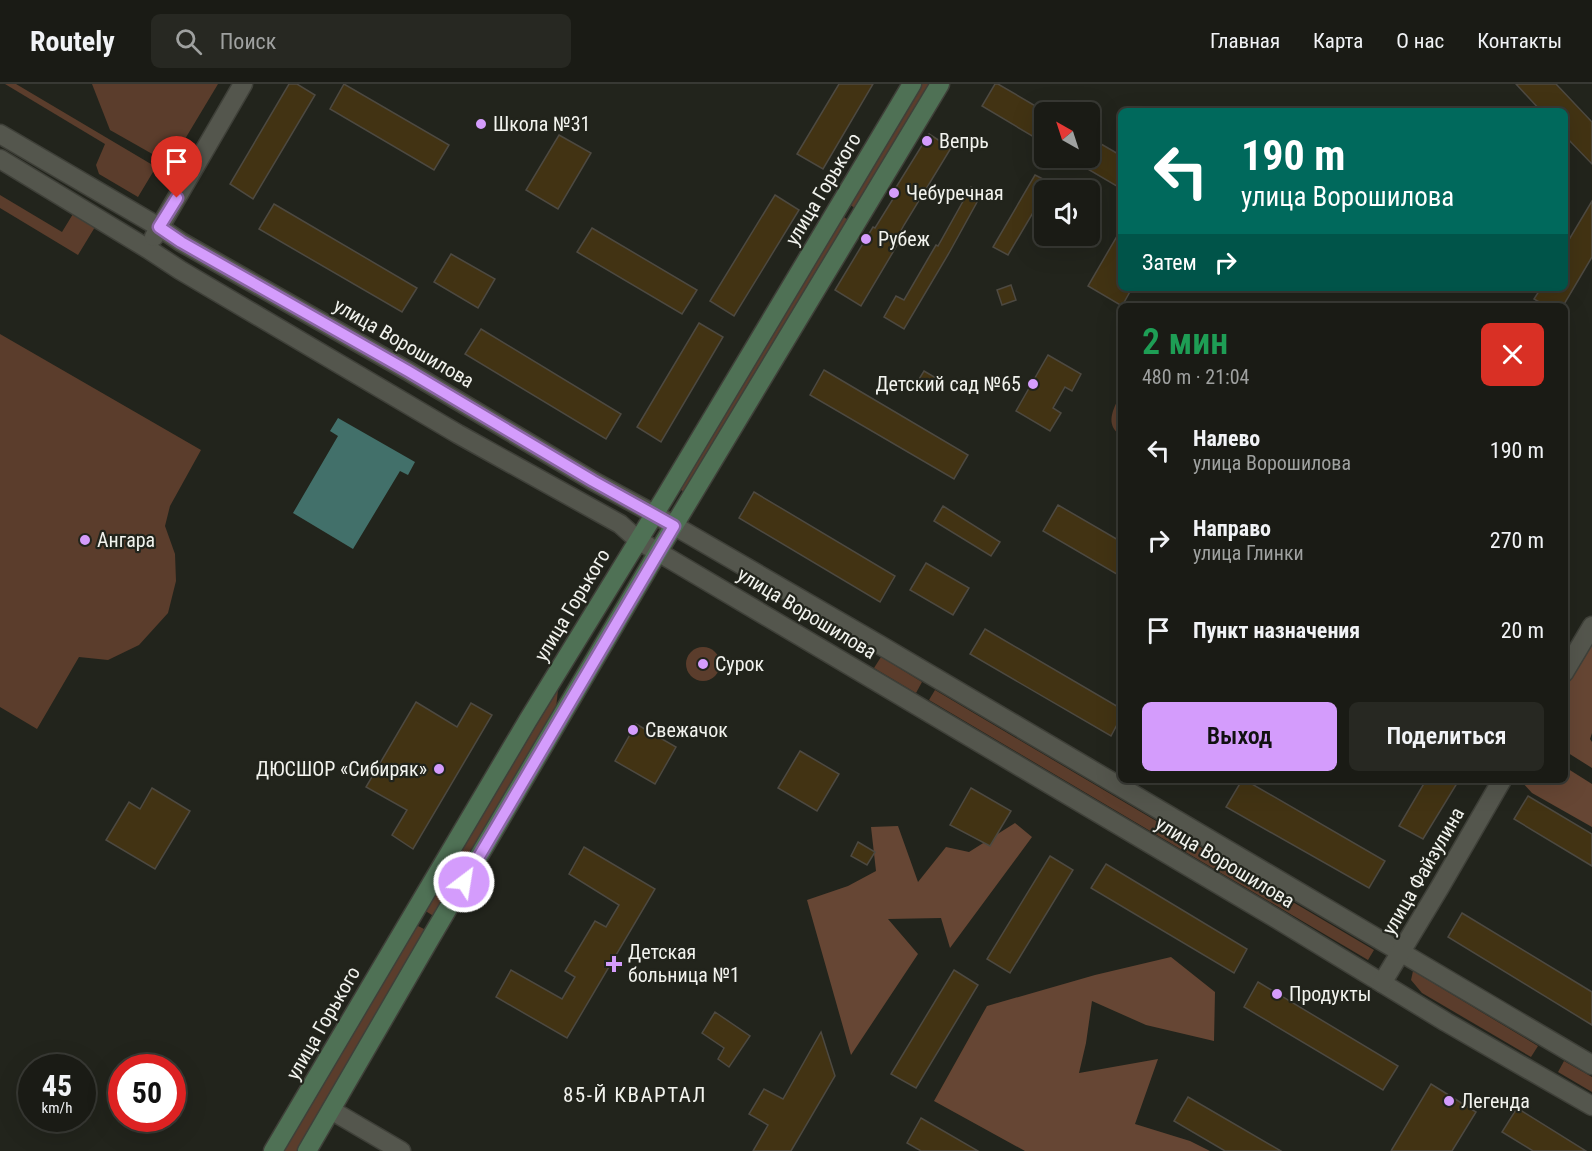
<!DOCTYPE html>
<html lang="ru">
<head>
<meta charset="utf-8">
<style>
	body { margin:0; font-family:"Roboto Condensed",sans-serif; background:#272822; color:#f1f3f6; height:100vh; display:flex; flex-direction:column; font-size:22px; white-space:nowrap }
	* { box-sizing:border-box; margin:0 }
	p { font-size:20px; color:#9fa1a0 }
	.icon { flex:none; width:33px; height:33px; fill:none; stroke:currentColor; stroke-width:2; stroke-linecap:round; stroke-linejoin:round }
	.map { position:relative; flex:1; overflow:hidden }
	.drawer { position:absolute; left:1118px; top:219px; width:450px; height:480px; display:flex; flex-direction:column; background:#1a1b15; border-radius:9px; box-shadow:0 6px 24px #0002,0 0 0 2px #383934 }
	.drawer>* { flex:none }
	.banner { position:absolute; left:1118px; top:24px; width:450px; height:183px; border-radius:9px; box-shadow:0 6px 24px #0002,0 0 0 2px #383934; background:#00695c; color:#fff; overflow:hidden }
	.needle { width:39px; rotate:321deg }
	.controls { position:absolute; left:1034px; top:18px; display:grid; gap:12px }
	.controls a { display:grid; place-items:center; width:66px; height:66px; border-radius:9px; background:#1a1b15; box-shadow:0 6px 24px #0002,0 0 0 2px #383934; font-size:30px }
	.speed { position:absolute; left:18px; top:970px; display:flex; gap:12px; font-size:30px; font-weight:700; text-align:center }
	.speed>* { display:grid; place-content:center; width:78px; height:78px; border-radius:50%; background:#1a1b15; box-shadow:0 6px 24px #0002,0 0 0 2px #383934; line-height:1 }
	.speed small { font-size:15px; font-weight:400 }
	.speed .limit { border:9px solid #d22; background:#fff; color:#111 }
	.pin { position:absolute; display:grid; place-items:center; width:51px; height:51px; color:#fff; margin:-62px -26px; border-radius:50% 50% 50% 0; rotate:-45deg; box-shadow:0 0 6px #0007 }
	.pin .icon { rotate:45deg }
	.me { position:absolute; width:66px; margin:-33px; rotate:31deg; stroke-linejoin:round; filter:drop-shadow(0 0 4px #0008) }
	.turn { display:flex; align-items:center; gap:21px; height:126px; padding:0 24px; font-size:27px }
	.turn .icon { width:78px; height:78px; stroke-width:2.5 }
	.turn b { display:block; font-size:42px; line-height:51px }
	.then { display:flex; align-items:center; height:57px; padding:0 24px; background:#0003; gap:12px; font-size:22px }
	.round { display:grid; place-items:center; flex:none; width:63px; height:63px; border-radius:9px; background:#272822 }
	.head { display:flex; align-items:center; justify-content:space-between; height:102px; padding:0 24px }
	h1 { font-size:36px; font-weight:600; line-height:45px; color:#1e9e55 }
	.primary-button { display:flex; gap:12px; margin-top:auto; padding:12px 24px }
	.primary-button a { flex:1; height:69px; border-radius:9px; background:#d49cfc; color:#111; font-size:24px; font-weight:600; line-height:69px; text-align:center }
	.primary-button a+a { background:#272822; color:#f1f3f6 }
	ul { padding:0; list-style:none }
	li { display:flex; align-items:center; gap:18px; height:90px; padding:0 24px }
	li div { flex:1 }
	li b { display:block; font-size:22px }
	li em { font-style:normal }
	header { display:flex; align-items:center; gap:36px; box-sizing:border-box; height:84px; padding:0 30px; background:#1a1b15; border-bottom:2px solid #383934 }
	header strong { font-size:28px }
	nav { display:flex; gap:33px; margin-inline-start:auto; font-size:21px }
	.search { width:420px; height:54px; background:#272822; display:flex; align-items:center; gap:15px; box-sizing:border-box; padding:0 21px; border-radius:9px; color:#9fa1a0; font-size:22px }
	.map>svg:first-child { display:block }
	.green { fill:#5b3d2c }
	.forest { fill:#664634 }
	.water { fill:#42706a }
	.building { fill:#423313; stroke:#4d4941; stroke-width:1.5 }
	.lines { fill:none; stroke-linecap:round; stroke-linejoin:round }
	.street-casing { stroke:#3f4039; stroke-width:21 }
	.secondary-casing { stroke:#3f4039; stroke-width:21 }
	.street { stroke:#54564d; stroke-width:18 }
	.secondary { stroke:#4f7155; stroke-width:18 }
	.route-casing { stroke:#8a65a4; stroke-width:15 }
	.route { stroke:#d49cfc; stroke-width:10 }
	.poi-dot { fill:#d49cfc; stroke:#22241c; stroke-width:2 }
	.labels { text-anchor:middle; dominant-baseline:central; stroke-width:4.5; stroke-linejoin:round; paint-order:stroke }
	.poi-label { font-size:20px; fill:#f2f3ee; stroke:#22241c; text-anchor:start }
	.street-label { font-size:20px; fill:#f2f3ee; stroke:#22241c }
	.neighbourhood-label { font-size:21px; letter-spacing:1.5px; fill:#f2f3ee; stroke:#22241c }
</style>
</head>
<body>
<header>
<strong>Routely</strong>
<div class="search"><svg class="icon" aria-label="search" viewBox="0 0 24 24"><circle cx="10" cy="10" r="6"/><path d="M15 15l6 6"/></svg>Поиск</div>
<nav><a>Главная</a><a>Карта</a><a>О нас</a><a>Контакты</a></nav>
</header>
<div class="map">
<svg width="1592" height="1067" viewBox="0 0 1592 1067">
	<rect width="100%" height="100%" fill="#22241c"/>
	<g class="green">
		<path d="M5 0H16L156 83 138 113 99 90 96 81 105 60Z"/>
		<path d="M92 0H218L170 80 110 46Z"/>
		<path d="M920 0H930L856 125 849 120Z"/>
		<path d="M0 111 62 148 73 130 95 143 78 171 0 124Z"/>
		<path d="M842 132 850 137 687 410 678 404Z"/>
		<path d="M0 250 201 366 170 422 165 442 175 470 176 497 168 529 139 561 108 576 79 573 37 645 0 623Z"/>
		<path d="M1120 311V351C1105 340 1113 326 1120 311Z"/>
		<circle cx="703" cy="580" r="17"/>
		<path d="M881 573 922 598 916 609 874 584Z"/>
		<path d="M558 606 556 624 435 833 424 826Z"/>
		<path d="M935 606 1374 866 1368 876 929 616Z"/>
		<path d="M416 841 428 847 299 1067H283Z"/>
		<path d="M1413 887 1538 962 1531 973 1422 909 1411 896Z"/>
		<path d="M1564 977 1592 993V1008L1558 988Z"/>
	</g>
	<g class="forest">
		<path d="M1592 551V649L1590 655 1592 658V684L1565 667V597Z"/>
		<path d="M1565 683 1592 700V743L1532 709 1520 696H1564Z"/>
		<path d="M1015 739 1032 753 950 864 941 834 888 835 918 870 851 971 807 816 848 802 876 787 871 743 898 742 918 798 946 763 969 768Z"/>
		<path d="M1171 873 1215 908 1214 957 1146 941 1092 917 1086 959 1079 989 1158 975 1135 1040 1190 1057 1210 1067H1025L934 1017 987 922 1095 891Z"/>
	</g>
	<path class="water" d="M338 334 415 378 408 391 400 387 353 465 293 429 338 352 330 347Z"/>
	<g class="building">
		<path d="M289 0H297L315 11 253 115 230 100Z"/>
		<path d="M344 0 449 61 434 86 330 25Z"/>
		<path d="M839 0H873L823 85 797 70Z"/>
		<path d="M995 0H998L1044 27V59L982 22Z"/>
		<path d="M1516 0H1556L1592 38V80L1564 51V27H1541Z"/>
		<path d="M929 50 951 64 904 141 896 156 899 158 861 222 835 206 873 143 875 144 893 115 890 113Z"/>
		<path d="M559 51 591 69 558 125 526 106Z"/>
		<path d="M1089 53 1120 71V104L1069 74H1089Z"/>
		<path d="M1035 91 1051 99 1046 106H1044V110L1008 171 993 163Z"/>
		<path d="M971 103 982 109 949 169 904 245 884 233 896 212 904 216 936 161 938 162Z"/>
		<path d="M775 111 799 126 734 232 710 217Z"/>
		<path d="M1592 117V173L1563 222H1546L1534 215 1541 204H1564V164Z"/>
		<path d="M274 120 417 204 402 228 259 145Z"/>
		<path d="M592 144 697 206 682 230 577 168Z"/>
		<path d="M1120 147V204H1132L1122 222 1088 202Z"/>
		<path d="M451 170 495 195 478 224 434 198Z"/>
		<path d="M1011 201 1016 216 1002 221 997 206Z"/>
		<path d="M699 239 723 253 661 358 637 343Z"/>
		<path d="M481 245 621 330 606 355 465 270Z"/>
		<path d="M1048 271 1081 290 1072 307 1065 303 1053 324 1061 329 1050 347 1016 327Z"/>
		<path d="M824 286 968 371 954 395 810 311Z"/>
		<path d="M924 287 936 294 928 307 916 300Z"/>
		<path d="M754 408 895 492 880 518 739 434Z"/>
		<path d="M1058 421 1120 457V492L1043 447Z"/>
		<path d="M943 422 1000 458 991 472 934 437Z"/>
		<path d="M926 479 969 504 953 531 910 506Z"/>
		<path d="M985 545 1120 624V635L1111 652 970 570Z"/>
		<path d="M416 618 457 643 471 619 492 631 413 765 392 751 407 726 366 703Z"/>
		<path d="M636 640 676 663 655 700 615 677Z"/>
		<path d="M800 667 839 690 817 727 778 704Z"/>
		<path d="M1242 696H1245L1385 777 1369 804 1226 723Z"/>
		<path d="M1426 696H1459L1423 755 1399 742Z"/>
		<path d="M152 704 190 727 155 785 106 756 129 718 140 725Z"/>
		<path d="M971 704 1011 727 990 762 950 741Z"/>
		<path d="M1528 712 1592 750V782L1514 735Z"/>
		<path d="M858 758 875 768 867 781 851 772Z"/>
		<path d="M584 763 655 805 567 954 496 913 511 886 562 915 575 893 565 887 595 837 606 843 619 821 569 790Z"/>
		<path d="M1050 772 1073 786 1010 889 987 875Z"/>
		<path d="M1106 780 1247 865 1234 889 1091 804Z"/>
		<path d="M1462 829 1592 908V941L1448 853Z"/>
		<path d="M954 886 978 901 916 1004 891 990Z"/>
		<path d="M1258 898 1398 982 1383 1006 1244 923Z"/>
		<path d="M715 928 750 952 729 983 718 975 724 964 702 949Z"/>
		<path d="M821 948 835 992 791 1067H753L768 1041 749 1030 764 1005 783 1015Z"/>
		<path d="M1431 1000 1476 1028 1452 1067H1391Z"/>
		<path d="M1188 1013 1281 1067H1225L1174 1037Z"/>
		<path d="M1517 1024 1586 1067H1533L1502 1048Z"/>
		<path d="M921 1034 978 1067H921L907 1059Z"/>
	</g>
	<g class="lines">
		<defs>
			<g id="street">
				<path d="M0 50 159 143 181 158 408 287 593 397 654 430 880 561 1592 981"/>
				<path d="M0 75 148 165 180 186 458 350 620 440 638 456 653 465 1277 835 1446 938 1592 1022"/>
				<path d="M154 153 243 0"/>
				<path d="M1564 589 1592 542"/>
				<path d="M1382 899 1440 803 1502 696"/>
				<path d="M331 1026 401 1067"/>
			</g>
			<g id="secondary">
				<path d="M273 1067 528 636 665 413 912 0"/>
				<path d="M307 1067 430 855 658 468 940 0"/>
			</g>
		</defs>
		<use href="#street" class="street-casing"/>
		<use href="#secondary" class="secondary-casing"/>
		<use href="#street" class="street"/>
		<use href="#secondary" class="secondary"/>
	</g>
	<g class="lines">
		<defs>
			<path id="route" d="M177 114 159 143 181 158 408 287 593 397 674 442 464 798"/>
		</defs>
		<use href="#route" class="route-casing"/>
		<use href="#route" class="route"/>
	</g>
	<g class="poi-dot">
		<circle cx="481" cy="40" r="6"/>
		<circle cx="927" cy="57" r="6"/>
		<circle cx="894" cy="109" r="6"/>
		<circle cx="866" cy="155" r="6"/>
		<circle cx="1033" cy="300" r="6"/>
		<circle cx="85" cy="456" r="6"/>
		<circle cx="703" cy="580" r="6"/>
		<circle cx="633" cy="646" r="6"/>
		<circle cx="439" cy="685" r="6"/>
		<path d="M611 871h6v6h6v6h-6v6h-6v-6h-6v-6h6z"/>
		<circle cx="1277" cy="910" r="6"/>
		<circle cx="1449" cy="1017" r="6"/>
	</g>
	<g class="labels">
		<g class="poi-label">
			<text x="493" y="40">Школа №31</text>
			<text x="939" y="57">Вепрь</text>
			<text x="906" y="109">Чебуречная</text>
			<text x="878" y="155">Рубеж</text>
			<text x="1021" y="300" text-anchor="end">Детский сад №65</text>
			<text x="97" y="456">Ангара</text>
			<text x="715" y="580">Сурок</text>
			<text x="645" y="646">Свежачок</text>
			<text x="427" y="685" text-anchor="end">ДЮСШОР «Сибиряк»</text>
			<text x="628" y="868">Детская<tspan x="628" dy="23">больница №1</tspan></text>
			<text x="1289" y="910">Продукты</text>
			<text x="1461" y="1017">Легенда</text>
		</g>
		<g class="street-label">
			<text transform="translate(823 105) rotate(-59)">улица Горького</text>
			<text transform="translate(404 259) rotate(30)">улица Ворошилова</text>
			<text transform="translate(572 521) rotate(-59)">улица Горького</text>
			<text transform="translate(807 529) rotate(31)">улица Ворошилова</text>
			<text transform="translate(1225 778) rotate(31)">улица Ворошилова</text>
			<text transform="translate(1423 787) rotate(-60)">улица Файзулина</text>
			<text transform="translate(323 939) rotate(-60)">улица Горького</text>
		</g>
		<g class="neighbourhood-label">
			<text x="635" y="1011">85-Й КВАРТАЛ</text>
		</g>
	</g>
</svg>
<div class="controls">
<a><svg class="needle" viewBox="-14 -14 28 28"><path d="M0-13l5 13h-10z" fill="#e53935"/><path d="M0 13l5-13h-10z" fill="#9fa1a0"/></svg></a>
<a><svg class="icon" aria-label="sound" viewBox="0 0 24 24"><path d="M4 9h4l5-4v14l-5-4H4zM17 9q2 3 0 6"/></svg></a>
</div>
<div class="speed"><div>45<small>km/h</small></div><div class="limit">50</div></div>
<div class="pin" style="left:177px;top:114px;background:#d93025"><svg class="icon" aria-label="arrive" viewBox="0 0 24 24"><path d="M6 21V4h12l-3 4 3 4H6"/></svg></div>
<svg class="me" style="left:464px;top:798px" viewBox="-20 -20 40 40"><circle r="17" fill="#d49cfc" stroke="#fff" stroke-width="3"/><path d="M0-11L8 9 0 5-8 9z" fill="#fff"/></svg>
<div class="banner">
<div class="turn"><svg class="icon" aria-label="left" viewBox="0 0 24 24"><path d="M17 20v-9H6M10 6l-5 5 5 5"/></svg><div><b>190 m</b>улица Ворошилова</div></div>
<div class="then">Затем<svg class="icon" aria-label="right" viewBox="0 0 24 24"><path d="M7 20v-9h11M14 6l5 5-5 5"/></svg></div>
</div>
<section class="drawer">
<div class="head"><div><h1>2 мин</h1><p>480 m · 21:04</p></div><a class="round" style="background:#d93025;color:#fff"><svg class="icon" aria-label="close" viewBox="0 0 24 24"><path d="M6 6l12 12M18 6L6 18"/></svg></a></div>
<ul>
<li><svg class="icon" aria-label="left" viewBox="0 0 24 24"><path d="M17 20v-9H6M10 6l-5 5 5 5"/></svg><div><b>Налево</b><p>улица Ворошилова</p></div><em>190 m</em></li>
<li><svg class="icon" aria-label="right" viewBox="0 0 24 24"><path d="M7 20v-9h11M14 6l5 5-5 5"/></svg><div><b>Направо</b><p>улица Глинки</p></div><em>270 m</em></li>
<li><svg class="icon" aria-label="arrive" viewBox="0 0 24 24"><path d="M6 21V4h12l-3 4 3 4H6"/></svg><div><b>Пункт назначения</b></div><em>20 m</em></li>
</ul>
<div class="primary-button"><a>Выход</a><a>Поделиться</a></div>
</section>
</div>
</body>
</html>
